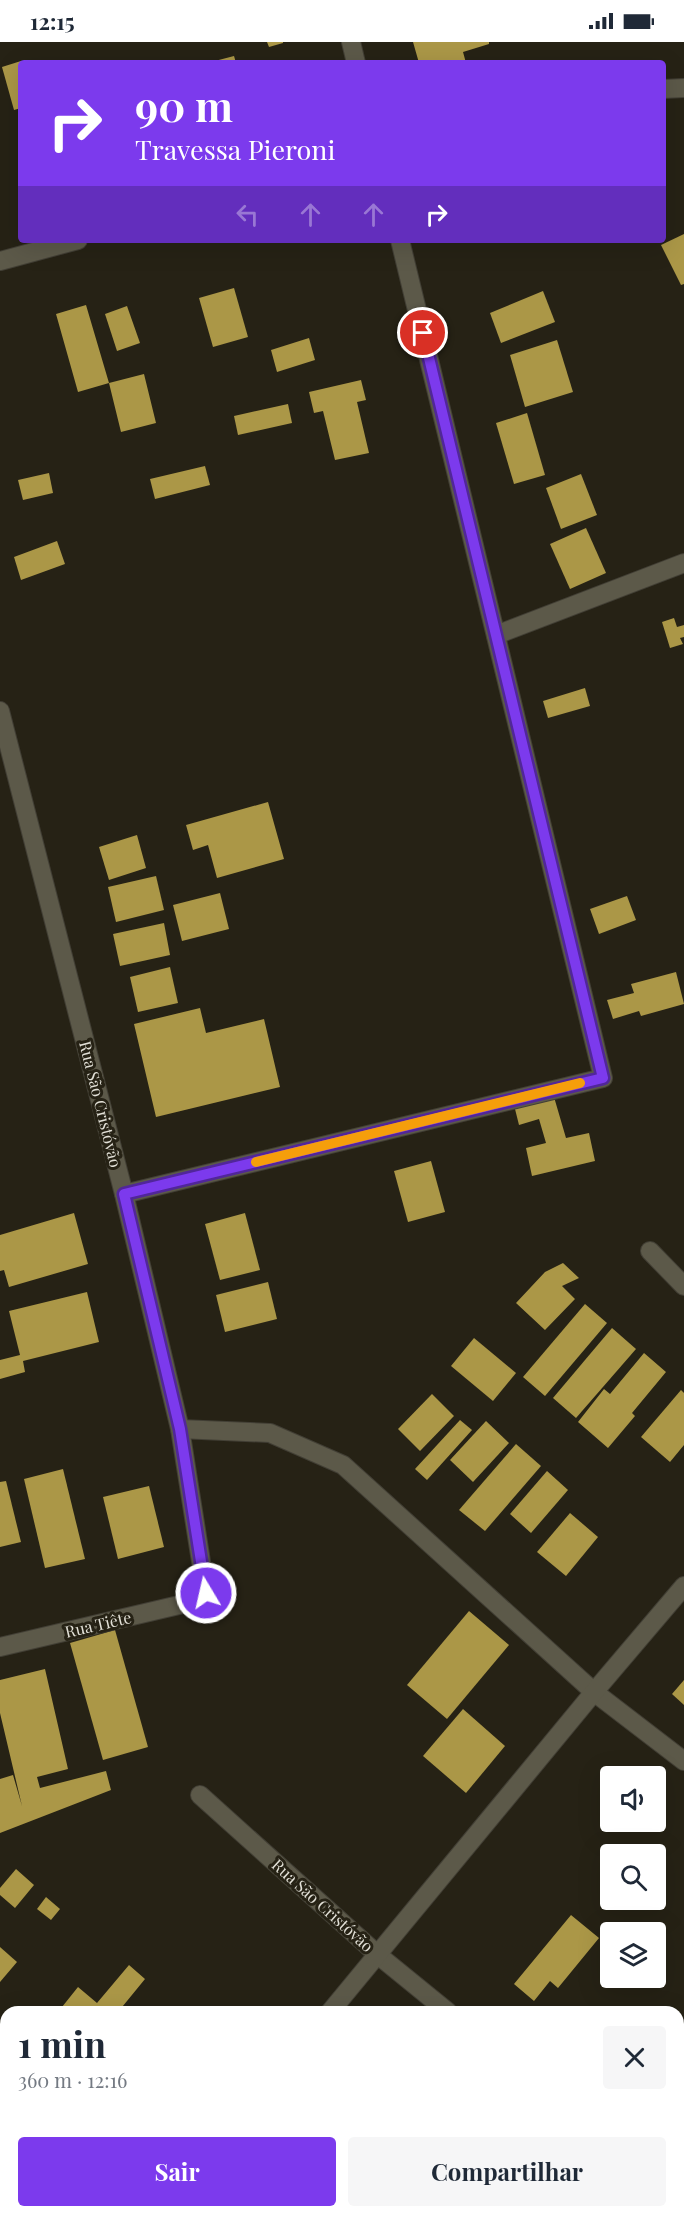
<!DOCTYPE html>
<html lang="pt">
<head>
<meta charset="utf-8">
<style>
	body { margin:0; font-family:"Playfair Display",serif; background:#f6f6f7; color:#1f2937; height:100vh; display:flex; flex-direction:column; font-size:22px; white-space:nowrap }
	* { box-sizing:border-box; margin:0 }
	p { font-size:20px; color:#747a83 }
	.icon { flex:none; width:33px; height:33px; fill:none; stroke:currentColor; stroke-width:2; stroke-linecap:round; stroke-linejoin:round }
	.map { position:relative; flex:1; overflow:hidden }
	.details { position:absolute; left:0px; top:1964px; width:684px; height:212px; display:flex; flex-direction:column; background:#fff; border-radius:18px 18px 0 0; box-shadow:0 6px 24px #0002 }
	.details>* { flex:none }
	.top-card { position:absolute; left:18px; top:18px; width:648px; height:183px; border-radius:6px; box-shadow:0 6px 24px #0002; background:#7c3aed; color:#fff; overflow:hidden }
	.tools { position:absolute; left:600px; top:1724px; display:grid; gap:12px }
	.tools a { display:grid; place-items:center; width:66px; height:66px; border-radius:6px; background:#fff; box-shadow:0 6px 24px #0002; font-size:30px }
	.pin { position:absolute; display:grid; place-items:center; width:51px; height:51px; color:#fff; margin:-26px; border:3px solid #fff; border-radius:50%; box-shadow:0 2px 6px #0007 }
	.me { position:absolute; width:66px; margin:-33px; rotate:351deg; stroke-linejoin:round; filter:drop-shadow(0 0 4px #0008) }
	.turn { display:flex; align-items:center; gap:21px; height:126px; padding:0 18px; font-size:27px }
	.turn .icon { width:78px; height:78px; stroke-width:2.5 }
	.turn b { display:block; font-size:42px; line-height:51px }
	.lanes { display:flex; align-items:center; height:57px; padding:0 18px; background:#0003; justify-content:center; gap:30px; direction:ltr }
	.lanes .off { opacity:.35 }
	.round { display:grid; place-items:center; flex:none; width:63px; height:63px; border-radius:6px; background:#f6f6f7 }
	.overview { display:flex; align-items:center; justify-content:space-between; height:102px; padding:0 18px }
	h1 { font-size:36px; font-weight:700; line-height:45px }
	.primary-button { display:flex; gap:12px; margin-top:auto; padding:12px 18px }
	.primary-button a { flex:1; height:69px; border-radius:6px; background:#7c3aed; color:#fff; font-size:24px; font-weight:700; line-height:69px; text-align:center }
	.primary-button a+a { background:#f6f6f7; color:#1f2937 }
	.status { display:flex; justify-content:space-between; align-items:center; height:42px; padding:0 30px; background:#fff; direction:ltr }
	.status svg { height:16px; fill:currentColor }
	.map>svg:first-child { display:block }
	.building { fill:#ab9747 }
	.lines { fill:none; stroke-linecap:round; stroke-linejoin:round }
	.minor-casing { stroke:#423f35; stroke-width:20 }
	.minor { stroke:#5c5949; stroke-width:18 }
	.route-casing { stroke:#51269a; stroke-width:15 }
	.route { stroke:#7c3aed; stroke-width:10 }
	.slow { stroke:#f59e0b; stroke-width:10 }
	.labels { text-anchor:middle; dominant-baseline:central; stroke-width:6; stroke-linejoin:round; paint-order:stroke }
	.street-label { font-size:16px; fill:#e2e0d7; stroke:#262215 }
</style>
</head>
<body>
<div class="status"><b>12:15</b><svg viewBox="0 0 49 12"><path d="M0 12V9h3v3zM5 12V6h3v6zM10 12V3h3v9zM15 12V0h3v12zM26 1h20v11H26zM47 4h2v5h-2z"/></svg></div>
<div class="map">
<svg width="684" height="2174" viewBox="0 0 684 2174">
	<rect width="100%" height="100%" fill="#262215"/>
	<g class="building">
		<path d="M267 0H283V1L269 5Z"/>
		<path d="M413 0H489V2L463 10 466 21H419Z"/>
		<path d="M234 14 236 21H211V20Z"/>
		<path d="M21 19V66L14 68 2 25Z"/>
		<path d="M684 192V242L681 243 661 203Z"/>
		<path d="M234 246 248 295 213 305 199 256Z"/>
		<path d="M543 249 555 280 501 301 490 271Z"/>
		<path d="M86 263 109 341 144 332 156 381 121 390 109 341 78 350 56 272Z"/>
		<path d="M127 264 140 301 117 309 105 272Z"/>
		<path d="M309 296 315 318 277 330 271 308Z"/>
		<path d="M557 298 573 350 525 365 510 313Z"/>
		<path d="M361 338 366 358 357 360 369 411 335 418 323 369 314 371 309 350Z"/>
		<path d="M288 362 292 381 238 393 234 374Z"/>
		<path d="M527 371 545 433 514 442 496 381Z"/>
		<path d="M205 424 210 443 155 457 150 437Z"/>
		<path d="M49 431 53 451 23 458 18 438Z"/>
		<path d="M581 432 597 473 561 487 546 446Z"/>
		<path d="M586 486 606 531 570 547 550 502Z"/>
		<path d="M57 499 65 522 21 538 14 515Z"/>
		<path d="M674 576 677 585 684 583V595L680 596 683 602 670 606 662 580Z"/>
		<path d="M585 646 590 664 548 676 543 659Z"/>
		<path d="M268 760 284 817 217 836 208 803 193 808 186 783Z"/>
		<path d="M137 793 146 826 109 838 99 805Z"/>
		<path d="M156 834 164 868 116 880 108 845Z"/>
		<path d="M220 851 229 887 182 899 173 863Z"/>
		<path d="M627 854 636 878 599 892 590 867Z"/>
		<path d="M164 881 170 913 120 924 113 892Z"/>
		<path d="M170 925 178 961 138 970 130 935Z"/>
		<path d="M676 930 684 962 641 974 639 969 613 977 607 958 634 951 631 942Z"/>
		<path d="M200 966 206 991 264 977 280 1045 156 1075 134 982Z"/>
		<path d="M554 1055 566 1096 589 1091 595 1119 532 1134 526 1106 546 1101 539 1077 519 1083 515 1067Z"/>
		<path d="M431 1119 445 1170 408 1180 394 1129Z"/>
		<path d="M74 1171 88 1222 9 1245 4 1228 0 1229V1193Z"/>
		<path d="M245 1171 260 1228 220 1238 205 1182Z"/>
		<path d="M563 1221 579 1236 562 1244 575 1257 545 1288 516 1261 545 1230Z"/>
		<path d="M268 1240 277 1277 225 1290 216 1253Z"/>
		<path d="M87 1250 99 1300 23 1319 25 1330 0 1337V1318L20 1313 9 1269Z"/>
		<path d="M585 1262 607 1281 545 1354 523 1335Z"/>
		<path d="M612 1286 636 1307 576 1376 553 1356Z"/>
		<path d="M474 1296 516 1331 493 1359 451 1324Z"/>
		<path d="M644 1311 666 1330 632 1371 635 1374 608 1406 578 1380 604 1347 610 1352Z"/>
		<path d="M681 1348 684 1351V1403L670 1420 641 1395Z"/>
		<path d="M432 1352 454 1374 420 1409 398 1387Z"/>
		<path d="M460 1378 472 1388 427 1438 415 1427Z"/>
		<path d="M486 1379 509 1401 473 1440 450 1418Z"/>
		<path d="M516 1402 541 1424 485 1489 459 1468Z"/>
		<path d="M63 1427 85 1517 45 1526 24 1437Z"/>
		<path d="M547 1429 568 1448 531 1491 510 1472Z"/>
		<path d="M6 1439 21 1500 0 1505V1440Z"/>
		<path d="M149 1444 164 1505 118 1517 103 1455Z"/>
		<path d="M570 1471 598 1495 566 1534 537 1510Z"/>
		<path d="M469 1569 509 1603 447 1677 407 1643Z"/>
		<path d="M115 1588 148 1705 103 1718 70 1601Z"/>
		<path d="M45 1627 68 1727 37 1735 40 1746 106 1729 111 1748 0 1791V1737L13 1733 22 1764 0 1671V1638Z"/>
		<path d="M684 1638V1663L672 1652Z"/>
		<path d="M463 1667 505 1704 466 1751 423 1714Z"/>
		<path d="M16 1827 34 1843 15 1866 0 1853V1846Z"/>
		<path d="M46 1855 60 1867 51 1878 37 1867Z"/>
		<path d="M571 1873 599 1896 558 1946 550 1939 534 1959 514 1942Z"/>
		<path d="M0 1905 17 1920 0 1940Z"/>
		<path d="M129 1923 145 1937 118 1970H58L78 1945 97 1961Z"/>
		<path d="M678 2012 684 2017 678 2027 684 2032V2040L681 2043 684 2046 683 2082 678 2078Z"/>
		<path d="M31 2169H59L65 2174H27Z"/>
		<path d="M589 2169H596L602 2174H584Z"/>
	</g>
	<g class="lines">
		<defs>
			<g id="minor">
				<path d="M351 0 356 21"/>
				<path d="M663 47 684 46"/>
				<path d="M0 219 78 198"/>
				<path d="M496 593 684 521"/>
				<path d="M0 669 124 1152 180 1387 206 1551 196 1559 0 1605"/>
				<path d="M124 1152 603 1036 400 198"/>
				<path d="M650 1209 684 1244"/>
				<path d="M180 1387 270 1391 343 1423 594 1650 684 1719"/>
				<path d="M200 1753 378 1913 448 1970"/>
				<path d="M330 1970 594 1650 684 1544"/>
				<path d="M0 2057 6 2062"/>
				<path d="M678 2158 684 2163"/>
				<path d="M143 2169 149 2174"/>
			</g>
		</defs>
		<use href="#minor" class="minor-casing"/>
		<use href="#minor" class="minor"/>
	</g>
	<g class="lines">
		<defs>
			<path id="route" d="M206 1551 180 1387 124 1152 603 1036 423 291"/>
		</defs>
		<use href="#route" class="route-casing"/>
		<use href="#route" class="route"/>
		<path class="slow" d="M256 1120 580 1041"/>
	</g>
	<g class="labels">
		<g class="street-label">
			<text transform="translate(101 1062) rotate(76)">Rua São Cristóvão</text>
			<text transform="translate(98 1582) rotate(-13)">Rua Tiête</text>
			<text transform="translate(323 1863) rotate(42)">Rua São Cristóvão</text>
		</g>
	</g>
</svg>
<div class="tools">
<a><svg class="icon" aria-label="sound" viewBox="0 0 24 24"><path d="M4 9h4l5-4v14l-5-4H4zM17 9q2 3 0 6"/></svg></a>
<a><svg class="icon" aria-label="search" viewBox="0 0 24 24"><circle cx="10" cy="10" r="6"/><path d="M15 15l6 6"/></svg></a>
<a><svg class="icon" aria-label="layers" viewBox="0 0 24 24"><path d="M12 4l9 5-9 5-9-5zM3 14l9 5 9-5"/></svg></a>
</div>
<div class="pin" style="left:423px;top:291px;background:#d93025"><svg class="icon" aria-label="arrive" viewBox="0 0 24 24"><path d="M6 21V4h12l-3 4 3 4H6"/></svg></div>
<svg class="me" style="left:206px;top:1551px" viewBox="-20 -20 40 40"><circle r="17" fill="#7c3aed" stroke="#fff" stroke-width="3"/><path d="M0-11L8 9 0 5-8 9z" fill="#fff"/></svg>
<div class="top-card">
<div class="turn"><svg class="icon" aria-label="right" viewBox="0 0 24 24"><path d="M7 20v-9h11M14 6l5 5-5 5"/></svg><div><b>90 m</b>Travessa Pieroni</div></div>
<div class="lanes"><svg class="icon off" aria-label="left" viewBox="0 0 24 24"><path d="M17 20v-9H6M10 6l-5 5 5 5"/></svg><svg class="icon off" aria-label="ahead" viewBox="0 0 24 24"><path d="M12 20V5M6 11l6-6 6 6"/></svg><svg class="icon off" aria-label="ahead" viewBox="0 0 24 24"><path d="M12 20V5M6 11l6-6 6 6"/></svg><svg class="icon" aria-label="right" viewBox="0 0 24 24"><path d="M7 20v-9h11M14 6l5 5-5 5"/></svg></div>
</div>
<section class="details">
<div class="overview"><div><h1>1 min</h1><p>360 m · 12:16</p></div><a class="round"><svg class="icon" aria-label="close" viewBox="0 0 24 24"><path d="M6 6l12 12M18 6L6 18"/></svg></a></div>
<div class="primary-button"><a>Sair</a><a>Compartilhar</a></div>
</section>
</div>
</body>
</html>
